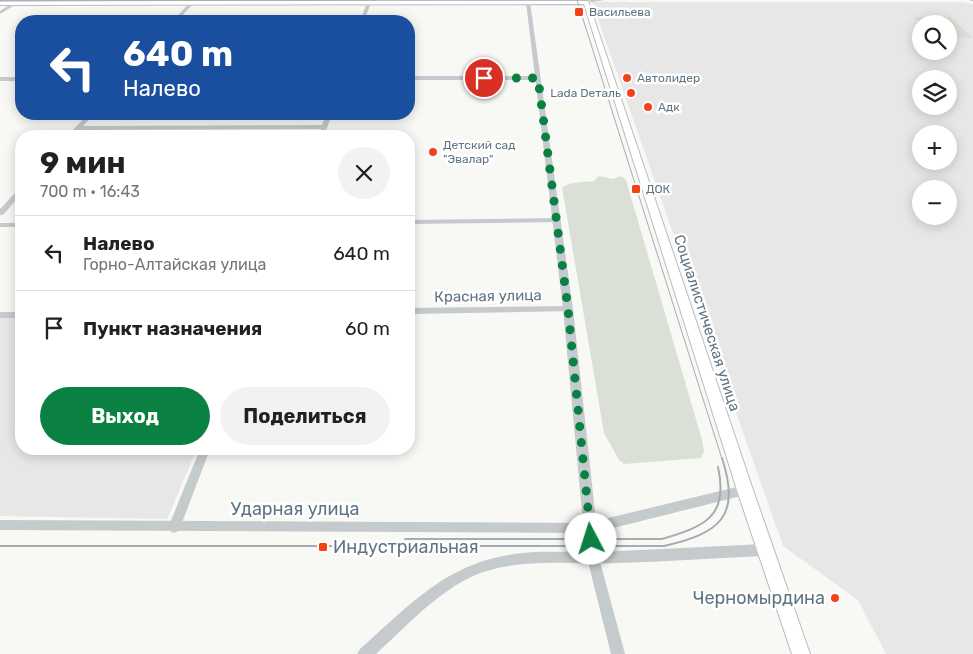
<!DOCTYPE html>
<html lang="ru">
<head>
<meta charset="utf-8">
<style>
	body { margin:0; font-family:Rubik,sans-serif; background:#f2f2f2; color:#202124; height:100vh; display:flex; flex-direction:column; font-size:19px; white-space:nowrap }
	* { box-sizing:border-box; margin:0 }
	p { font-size:16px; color:#757577 }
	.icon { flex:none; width:28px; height:28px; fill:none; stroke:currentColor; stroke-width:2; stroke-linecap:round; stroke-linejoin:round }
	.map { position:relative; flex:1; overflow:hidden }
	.panel { position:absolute; left:15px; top:130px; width:400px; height:325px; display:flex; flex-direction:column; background:#fff; border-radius:20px; box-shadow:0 2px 12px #0003 }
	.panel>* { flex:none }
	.banner { position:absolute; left:15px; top:15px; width:400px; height:105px; border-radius:20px; box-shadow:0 2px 12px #0003; background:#1a4fa0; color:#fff; overflow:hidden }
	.buttons { position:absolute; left:912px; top:15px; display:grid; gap:10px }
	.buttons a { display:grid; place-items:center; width:45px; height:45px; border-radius:50%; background:#fff; box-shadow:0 2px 12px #0003; font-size:25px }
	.pin { position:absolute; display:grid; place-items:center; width:42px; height:42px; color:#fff; margin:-21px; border:2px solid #fff; border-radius:50%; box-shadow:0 1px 5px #0007 }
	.me { position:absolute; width:55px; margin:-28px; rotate:355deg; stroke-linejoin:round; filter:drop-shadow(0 0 4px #0008) }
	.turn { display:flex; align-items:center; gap:18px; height:105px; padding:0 25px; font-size:22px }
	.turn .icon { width:65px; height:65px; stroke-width:2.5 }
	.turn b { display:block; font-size:35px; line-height:42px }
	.round { display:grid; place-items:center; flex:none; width:52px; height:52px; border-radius:26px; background:#f2f2f2 }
	.headline { display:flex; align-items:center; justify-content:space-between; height:85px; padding:0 25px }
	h1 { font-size:30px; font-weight:700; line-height:38px }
	.primary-button { display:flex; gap:10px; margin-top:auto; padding:10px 25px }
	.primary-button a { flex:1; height:58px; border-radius:30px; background:#0b8043; color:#fff; font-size:20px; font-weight:700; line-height:58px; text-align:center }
	.primary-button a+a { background:#f2f2f2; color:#202124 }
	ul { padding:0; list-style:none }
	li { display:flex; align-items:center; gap:15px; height:75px; padding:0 25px; border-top:1px solid #e0e0e0 }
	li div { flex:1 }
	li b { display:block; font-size:19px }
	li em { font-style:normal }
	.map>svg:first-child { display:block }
	.built { fill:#e6e7e6; fill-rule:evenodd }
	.green { fill:#dae0d5 }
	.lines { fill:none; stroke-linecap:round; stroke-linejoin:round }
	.secondary-casing { stroke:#b7bdc2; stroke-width:2 }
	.minor { fill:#c5cacd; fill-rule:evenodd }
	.tertiary { fill:#c5cacd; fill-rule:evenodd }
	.secondary { fill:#fff; fill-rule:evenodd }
	.tram-far1 { stroke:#a5adb2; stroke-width:1 }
	.tram { stroke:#a5adb2; stroke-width:2 }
	.route { stroke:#0b8043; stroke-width:9; stroke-dasharray:0 16.2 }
	.poi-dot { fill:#f3421a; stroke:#fff; stroke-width:2 }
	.labels { text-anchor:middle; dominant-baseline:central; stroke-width:5; stroke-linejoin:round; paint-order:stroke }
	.far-poi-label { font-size:12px; fill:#607583; stroke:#fff; text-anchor:start }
	.street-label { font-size:15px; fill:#607583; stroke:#fff }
	.near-street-label { font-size:18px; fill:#607583; stroke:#fff }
	.near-poi-label { font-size:18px; fill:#607583; stroke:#fff; text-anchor:start }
</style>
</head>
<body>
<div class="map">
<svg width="973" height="654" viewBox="0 0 973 654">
	<rect width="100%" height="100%" fill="#f8f8f5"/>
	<g class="built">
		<path d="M592 2H961L973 4V654H886L858 600 783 546ZM921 24H949V51H921ZM921 79H949V106H921ZM921 134H949V161H921ZM921 189H949V216H921Z"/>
		<path d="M0 318H21V449H197L167 519 0 516Z"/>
	</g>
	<g class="green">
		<path d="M913 17H950L973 38 949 37V24H922Z"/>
		<path d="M261 114H322L320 120H258Z"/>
		<path d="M599 176 612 179 621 176 626 180 702 440 704 451 701 458 624 464 619 460 604 433 562 187 572 183 594 181Z"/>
	</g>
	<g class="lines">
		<defs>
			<path id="secondary" d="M0 1H588L753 490 810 654H792L737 490 584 4 0 5Z"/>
		</defs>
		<use href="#secondary" class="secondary-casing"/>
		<g class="minor">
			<path d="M368 0H372L364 21H360Z"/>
			<path d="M191 1 195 2 177 21H173Z"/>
			<path d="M14 2 18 3 0 14V11Z"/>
			<path d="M409 76H538L541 78 538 80H409Z"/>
			<rect x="0" y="77" width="21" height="4"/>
			<path d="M88 114H94L83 126 322 125 326 114H332L324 136H318L321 129 79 130 73 136H67Z"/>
			<path d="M21 188V194L3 215H0V209L19 189Z"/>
			<path d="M557 218H560V222L409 224V220Z"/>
			<rect x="0" y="223" width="21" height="4"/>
			<path d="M568 306 571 307 572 309 571 311 409 314V308Z"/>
			<rect x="0" y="312" width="21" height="6"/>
			<path d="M200 449H210L180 528 178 531 174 533 170 531 168 528Z"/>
			<path d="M593 553 597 554 599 558 625 654H611L587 558 589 554Z"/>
		</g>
		<g class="tertiary">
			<path d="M591 0H605L586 3 584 2Z"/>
			<rect x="970" y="0" width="3" height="1"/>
			<path d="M528 1 530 2 573 309 596 521 745 485 749 486 751 490 749 494 597 532 599 552 765 544 770 546 772 550 770 554 765 556C716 558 666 562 617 563 568 565 512 556 467 579 432 597 405 628 376 654H357L360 649C401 613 439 571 494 558 524 550 555 552 586 552L584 533 0 530V520L583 523 563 309 526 2Z"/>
		</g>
		<use href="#secondary" class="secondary"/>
		<g class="tram-far1">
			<path d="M577 0 722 459"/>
			<path d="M0 1 376 0"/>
		</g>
		<g class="tram">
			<path d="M405 539H662C705 526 729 517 718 467"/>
			<path d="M0 546H664C720 533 741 517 722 458"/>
		</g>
	</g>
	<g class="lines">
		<path class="route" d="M484 78H538L568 309 591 539"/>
	</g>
	<g class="poi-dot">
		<rect x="574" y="7" width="10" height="10" rx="2.5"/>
		<circle cx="627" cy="78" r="5"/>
		<circle cx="631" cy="93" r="5"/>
		<circle cx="648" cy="107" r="5"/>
		<circle cx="433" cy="152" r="5"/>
		<rect x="631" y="184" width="10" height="10" rx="2.5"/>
		<rect x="318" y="542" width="10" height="10" rx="2.5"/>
		<circle cx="835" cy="598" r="5"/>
	</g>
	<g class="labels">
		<g class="far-poi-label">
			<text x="589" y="12">Васильева</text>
			<text x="637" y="78">Автолидер</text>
			<text x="621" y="93" text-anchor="end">Lada Dеталь</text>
			<text x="658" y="107">Адк</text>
			<text x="443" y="145">Детский сад<tspan x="443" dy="14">"Эвалар"</tspan></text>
			<text x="646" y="189">ДОК</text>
		</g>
		<g class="street-label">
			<text transform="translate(488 296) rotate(-1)">Красная улица</text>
			<text transform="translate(707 323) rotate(72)">Социалистическая улица</text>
		</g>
		<g class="near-street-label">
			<text x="295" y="509">Ударная улица</text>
		</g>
		<g class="near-poi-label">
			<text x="333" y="547">Индустриальная</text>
			<text x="825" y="598" text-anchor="end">Черномырдина</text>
		</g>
	</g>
</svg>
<div class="buttons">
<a><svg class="icon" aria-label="search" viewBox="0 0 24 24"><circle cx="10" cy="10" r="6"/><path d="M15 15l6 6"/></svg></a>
<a><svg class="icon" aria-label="layers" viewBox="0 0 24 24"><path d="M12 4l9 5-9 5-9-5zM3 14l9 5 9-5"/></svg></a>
<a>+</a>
<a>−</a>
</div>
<div class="pin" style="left:484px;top:78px;background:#d93025"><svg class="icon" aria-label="arrive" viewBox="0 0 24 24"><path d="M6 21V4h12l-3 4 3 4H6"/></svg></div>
<svg class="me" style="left:591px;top:539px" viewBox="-20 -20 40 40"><circle r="19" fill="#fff"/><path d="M0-13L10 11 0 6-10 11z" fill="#0b8043"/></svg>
<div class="banner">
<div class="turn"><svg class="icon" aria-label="left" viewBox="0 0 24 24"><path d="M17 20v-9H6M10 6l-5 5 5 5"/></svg><div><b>640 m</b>Налево</div></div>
</div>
<section class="panel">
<div class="headline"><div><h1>9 мин</h1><p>700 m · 16:43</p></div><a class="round"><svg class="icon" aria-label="close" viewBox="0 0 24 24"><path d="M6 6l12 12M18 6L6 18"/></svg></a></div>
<ul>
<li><svg class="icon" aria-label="left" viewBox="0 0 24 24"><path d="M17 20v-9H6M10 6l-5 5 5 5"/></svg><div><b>Налево</b><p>Горно-Алтайская улица</p></div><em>640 m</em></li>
<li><svg class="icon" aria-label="arrive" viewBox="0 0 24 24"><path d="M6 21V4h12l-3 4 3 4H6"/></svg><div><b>Пункт назначения</b></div><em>60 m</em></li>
</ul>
<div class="primary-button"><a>Выход</a><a>Поделиться</a></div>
</section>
</div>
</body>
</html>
